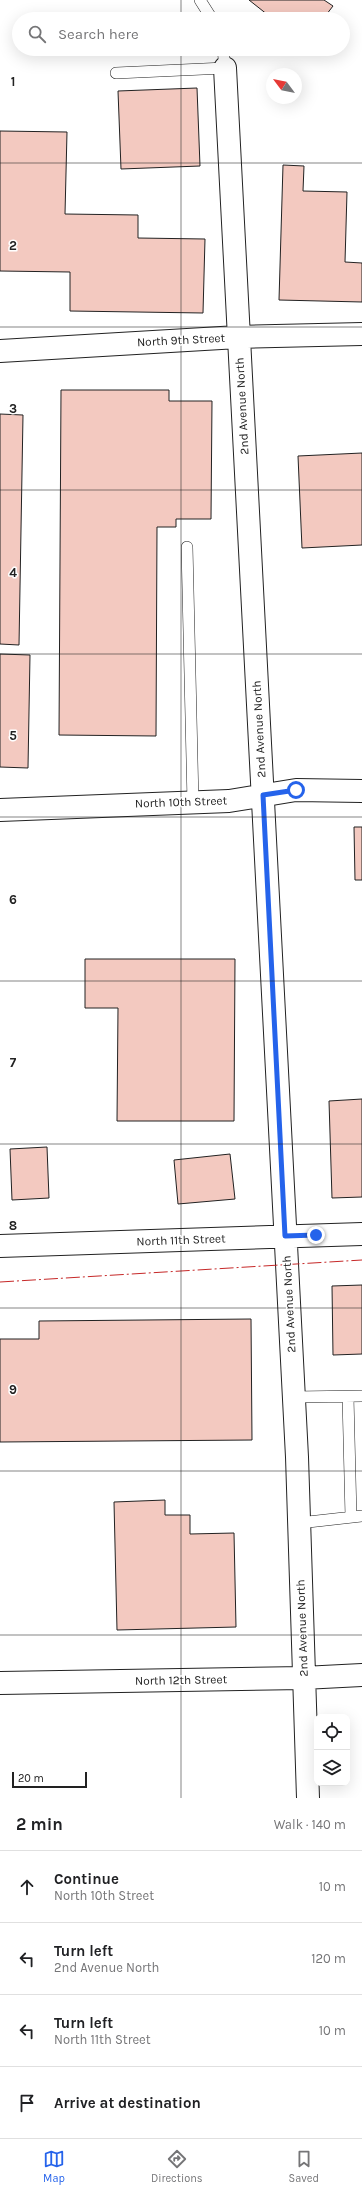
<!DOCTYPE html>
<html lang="en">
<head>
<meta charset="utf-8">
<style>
  :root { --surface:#fff; --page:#f6f6f6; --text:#202124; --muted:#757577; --line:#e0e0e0; --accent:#2563eb }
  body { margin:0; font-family:Karla,sans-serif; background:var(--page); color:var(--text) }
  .controls { position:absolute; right:12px; bottom:12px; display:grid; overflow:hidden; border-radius:8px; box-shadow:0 4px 16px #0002 }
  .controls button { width:36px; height:36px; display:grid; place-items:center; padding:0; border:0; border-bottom:1px solid var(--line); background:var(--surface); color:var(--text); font:20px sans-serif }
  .compass { position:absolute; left:266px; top:68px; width:36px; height:36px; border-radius:50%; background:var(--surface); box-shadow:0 4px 16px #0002; rotate:302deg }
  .scale { position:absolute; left:12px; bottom:10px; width:75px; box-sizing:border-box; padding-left:4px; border:2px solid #222; border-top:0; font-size:11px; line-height:14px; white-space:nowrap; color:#222; -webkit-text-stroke:3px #fff; paint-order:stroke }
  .stop { position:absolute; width:12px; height:12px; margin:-9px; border:3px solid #2563eb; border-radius:50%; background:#fff }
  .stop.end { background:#2563eb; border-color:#fff; box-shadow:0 1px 4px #0008 }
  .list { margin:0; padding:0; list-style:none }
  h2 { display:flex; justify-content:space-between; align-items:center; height:52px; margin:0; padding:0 16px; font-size:17px }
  h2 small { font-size:13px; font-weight:400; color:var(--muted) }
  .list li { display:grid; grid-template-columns:26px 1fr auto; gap:12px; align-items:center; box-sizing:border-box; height:72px; padding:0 16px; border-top:1px solid var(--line) }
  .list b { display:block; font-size:15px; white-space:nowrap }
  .list p { margin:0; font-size:13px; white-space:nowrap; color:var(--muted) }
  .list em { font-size:13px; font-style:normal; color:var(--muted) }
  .icon { flex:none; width:22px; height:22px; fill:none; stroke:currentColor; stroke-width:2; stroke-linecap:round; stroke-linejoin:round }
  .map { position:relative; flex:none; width:362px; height:1798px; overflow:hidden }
  .search { position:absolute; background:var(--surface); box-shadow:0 4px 16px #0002; left:12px; right:12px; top:12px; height:44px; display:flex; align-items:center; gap:10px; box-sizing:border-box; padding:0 14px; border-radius:22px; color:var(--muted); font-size:15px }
  .sheet { height:340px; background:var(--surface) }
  nav { display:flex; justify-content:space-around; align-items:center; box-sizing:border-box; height:56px; border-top:1px solid var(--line); background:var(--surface); font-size:11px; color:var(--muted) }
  nav a { display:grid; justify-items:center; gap:2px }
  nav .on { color:var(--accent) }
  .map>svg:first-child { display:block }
  .building { fill:#f3c9c0; stroke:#222 }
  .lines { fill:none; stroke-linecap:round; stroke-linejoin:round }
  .lane-casing { stroke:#222; stroke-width:12 }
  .street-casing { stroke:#222; stroke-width:24 }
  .lane { stroke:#fff; stroke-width:11 }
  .street { stroke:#fff; stroke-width:22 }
  .power { stroke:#c62828; stroke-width:1; stroke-dasharray:14 3 2 3; stroke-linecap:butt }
  .route { stroke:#2563eb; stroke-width:5 }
  .grid { fill:none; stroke:#222; stroke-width:1; stroke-opacity:0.55 }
  .labels { text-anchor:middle; stroke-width:3; stroke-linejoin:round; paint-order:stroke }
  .street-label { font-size:12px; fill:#222; stroke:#fff }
  .grid-label { font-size:13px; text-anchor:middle; font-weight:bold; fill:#222; stroke:#fff; stroke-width:3; stroke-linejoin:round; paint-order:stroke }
</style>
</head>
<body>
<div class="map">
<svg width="362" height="1798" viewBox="0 0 362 1798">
  <rect width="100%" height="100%" fill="#fff"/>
  <path class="building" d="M 249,0 L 324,0 L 333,6 L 323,19 L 273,19 Z
    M 197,88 L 200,166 L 121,169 L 118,91 Z
    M 0,131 L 67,132 L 65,214 L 138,215 L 138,238 L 205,239 L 203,313 L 70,311 L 70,272 L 0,271 Z
    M 283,165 L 304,166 L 303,191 L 347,192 L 345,262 L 362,263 L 362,302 L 279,300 Z
    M 61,390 L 169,390 L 169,401 L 212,401 L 211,519 L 176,519 L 176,527 L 157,527 L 156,736 L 59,735 Z
    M 0,414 L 23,415 L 19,645 L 0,644 Z
    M 362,453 L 362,545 L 302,548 L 298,456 Z
    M 0,654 L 30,655 L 28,768 L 0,767 Z
    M 354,827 L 362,827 L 362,880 L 355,880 Z
    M 85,959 L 235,959 L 234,1121 L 117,1121 L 118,1008 L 85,1008 Z
    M 362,1099 L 362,1197 L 332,1198 L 329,1101 Z
    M 47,1147 L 49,1198 L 12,1200 L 10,1149 Z
    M 230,1154 L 235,1199 L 178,1204 L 174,1160 Z
    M 362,1285 L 362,1354 L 333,1355 L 332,1286 Z
    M 251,1319 L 252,1440 L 0,1442 L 0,1339 L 39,1339 L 39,1321 Z
    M 165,1500 L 165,1515 L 190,1515 L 190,1534 L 234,1533 L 236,1627 L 117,1630 L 114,1502 Z"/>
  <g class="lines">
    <defs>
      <path id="lane" d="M 200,0 L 212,19
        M 116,73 L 225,68 L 223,49
        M 187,547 L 193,802
        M 294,1397 L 362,1396
        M 348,1397 L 351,1517
        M 299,1523 L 362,1516"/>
      <path id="street" d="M 225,68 L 297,1457 L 308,1798
        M 0,351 L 238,337 L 362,334
        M 0,810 L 229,801 L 296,790 L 362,791
        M 0,1246 L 362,1234
        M 0,1683 L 303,1678 L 362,1675"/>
    </defs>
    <use href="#lane" class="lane-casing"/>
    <use href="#street" class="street-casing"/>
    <use href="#lane" class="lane"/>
    <use href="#street" class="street"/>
    <path class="power" d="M 0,1282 L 362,1260"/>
  </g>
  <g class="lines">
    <path class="route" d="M 296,790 L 263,795 L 285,1236 L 316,1235"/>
  </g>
  <path class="grid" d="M 181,0 L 181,19M 181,49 L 181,1798M 0,163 L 362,163M 0,327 L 362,327M 0,490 L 362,490M 0,654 L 362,654M 0,817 L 362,817M 0,981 L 362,981M 0,1144 L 362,1144M 0,1308 L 362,1308M 0,1471 L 362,1471M 0,1635 L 362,1635"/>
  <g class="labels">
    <g class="street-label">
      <text transform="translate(181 340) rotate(-3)" y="4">North 9th Street</text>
      <text transform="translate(242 406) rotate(-93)" y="4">2nd Avenue North</text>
      <text transform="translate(259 729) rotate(-93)" y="4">2nd Avenue North</text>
      <text transform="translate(181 802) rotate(-2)" y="4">North 10th Street</text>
      <text transform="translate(181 1240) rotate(-2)" y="4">North 11th Street</text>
      <text transform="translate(289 1304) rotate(-93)" y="4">2nd Avenue North</text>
      <text transform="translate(302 1628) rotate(-92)" y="4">2nd Avenue North</text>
      <text transform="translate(181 1680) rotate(-1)" y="4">North 12th Street</text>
    </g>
  </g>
  <g class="grid-label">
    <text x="13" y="86">1</text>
    <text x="13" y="250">2</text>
    <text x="13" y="413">3</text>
    <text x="13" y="577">4</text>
    <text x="13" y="740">5</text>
    <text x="13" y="904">6</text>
    <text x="13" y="1067">7</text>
    <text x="13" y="1230">8</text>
    <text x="13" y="1394">9</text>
  </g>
</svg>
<div class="controls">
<button><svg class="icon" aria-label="locate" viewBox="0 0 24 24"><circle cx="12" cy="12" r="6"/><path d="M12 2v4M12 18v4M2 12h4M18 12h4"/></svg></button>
<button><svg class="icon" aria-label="layers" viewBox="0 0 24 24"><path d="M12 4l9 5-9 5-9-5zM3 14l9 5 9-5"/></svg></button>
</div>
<svg class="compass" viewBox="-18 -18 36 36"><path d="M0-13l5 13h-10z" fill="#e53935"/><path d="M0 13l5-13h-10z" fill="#757577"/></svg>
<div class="scale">20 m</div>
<div class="stop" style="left:296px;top:790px"></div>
<div class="stop end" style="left:316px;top:1235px"></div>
<div class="search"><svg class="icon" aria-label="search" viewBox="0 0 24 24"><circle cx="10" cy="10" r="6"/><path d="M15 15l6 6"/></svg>Search here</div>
</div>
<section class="sheet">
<h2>2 min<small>Walk · 140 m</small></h2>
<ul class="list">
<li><svg class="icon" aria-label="ahead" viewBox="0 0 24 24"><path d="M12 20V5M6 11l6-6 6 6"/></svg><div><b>Continue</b><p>North 10th Street</p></div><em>10 m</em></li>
<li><svg class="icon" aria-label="left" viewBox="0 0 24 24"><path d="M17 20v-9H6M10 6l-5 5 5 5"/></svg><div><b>Turn left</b><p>2nd Avenue North</p></div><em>120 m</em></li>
<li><svg class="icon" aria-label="left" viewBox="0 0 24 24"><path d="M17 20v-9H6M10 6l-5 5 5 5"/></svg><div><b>Turn left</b><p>North 11th Street</p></div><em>10 m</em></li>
<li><svg class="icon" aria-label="arrive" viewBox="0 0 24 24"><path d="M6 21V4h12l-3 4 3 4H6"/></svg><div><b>Arrive at destination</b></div></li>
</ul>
</section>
<nav>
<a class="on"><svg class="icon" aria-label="map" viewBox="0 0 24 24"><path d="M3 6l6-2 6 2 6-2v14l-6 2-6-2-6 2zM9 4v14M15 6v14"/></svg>Map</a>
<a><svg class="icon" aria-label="directions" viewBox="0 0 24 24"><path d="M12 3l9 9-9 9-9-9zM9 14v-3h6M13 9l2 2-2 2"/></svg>Directions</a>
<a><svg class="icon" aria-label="saved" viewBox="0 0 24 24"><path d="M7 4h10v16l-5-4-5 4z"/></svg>Saved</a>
</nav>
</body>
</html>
